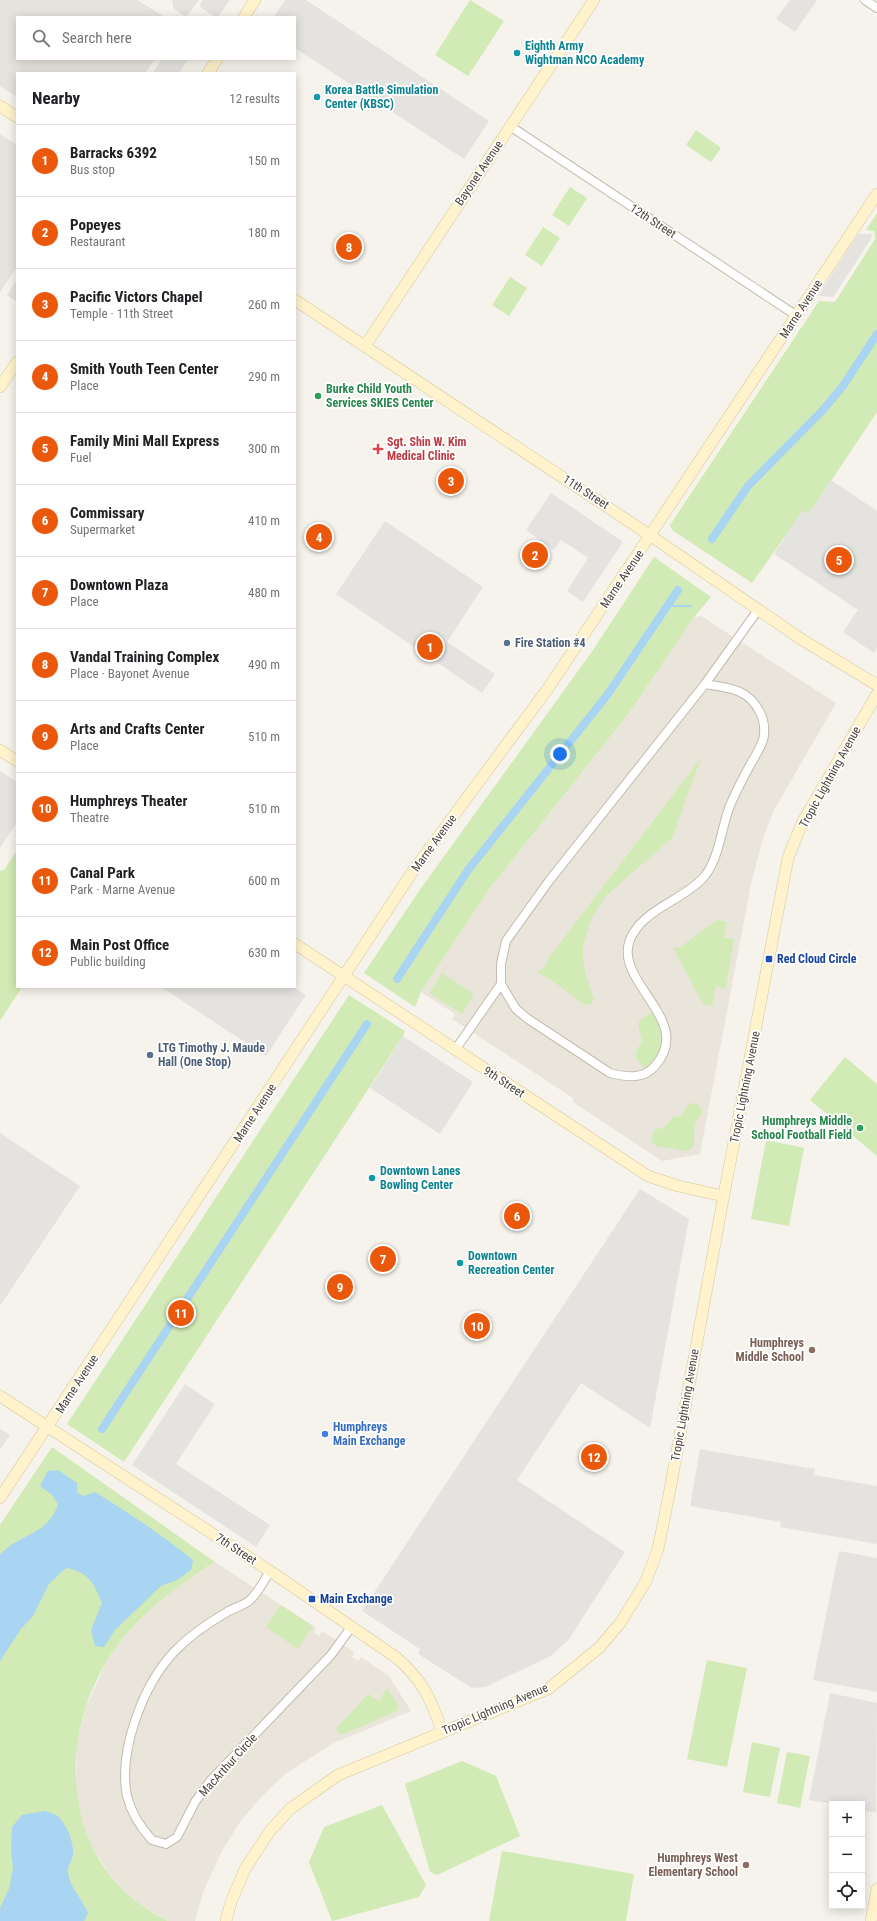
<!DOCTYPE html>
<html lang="en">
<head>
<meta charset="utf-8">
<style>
  :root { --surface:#fff; --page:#f2f2f2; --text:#202124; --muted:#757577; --line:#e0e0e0; --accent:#ea580c }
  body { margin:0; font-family:"Roboto Condensed",sans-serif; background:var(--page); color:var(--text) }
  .controls { position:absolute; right:12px; bottom:12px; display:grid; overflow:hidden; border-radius:0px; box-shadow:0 2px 10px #0003 }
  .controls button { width:36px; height:36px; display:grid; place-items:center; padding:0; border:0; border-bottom:1px solid var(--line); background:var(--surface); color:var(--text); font:20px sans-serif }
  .you { position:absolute; left:560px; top:754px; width:14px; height:14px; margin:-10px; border:3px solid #fff; border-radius:50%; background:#1a73e8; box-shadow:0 0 0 6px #1a73e833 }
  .badge { display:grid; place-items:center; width:26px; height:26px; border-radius:50%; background:var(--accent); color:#fff; font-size:13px; font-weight:700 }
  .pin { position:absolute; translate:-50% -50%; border:2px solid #fff; box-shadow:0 1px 4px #0006 }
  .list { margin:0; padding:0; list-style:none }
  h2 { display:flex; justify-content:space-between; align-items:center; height:52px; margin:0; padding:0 16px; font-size:17px }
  h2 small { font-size:13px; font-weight:400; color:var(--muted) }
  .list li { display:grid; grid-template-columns:26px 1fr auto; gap:12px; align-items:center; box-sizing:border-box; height:72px; padding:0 16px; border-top:1px solid var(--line) }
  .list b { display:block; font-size:15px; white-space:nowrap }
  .list p { margin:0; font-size:13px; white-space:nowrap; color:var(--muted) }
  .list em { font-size:13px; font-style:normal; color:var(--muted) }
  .icon { flex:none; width:22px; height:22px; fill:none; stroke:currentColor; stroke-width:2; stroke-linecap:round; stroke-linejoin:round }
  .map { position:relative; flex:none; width:877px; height:1921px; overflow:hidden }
  .search { position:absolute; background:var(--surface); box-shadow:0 2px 10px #0003; left:16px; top:16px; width:280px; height:44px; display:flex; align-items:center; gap:10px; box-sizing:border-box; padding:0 14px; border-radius:0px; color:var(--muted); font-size:15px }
  .panel { position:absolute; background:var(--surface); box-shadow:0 2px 10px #0003; left:16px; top:72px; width:280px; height:916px; border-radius:0px }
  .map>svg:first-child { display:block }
  .residential { fill:#eae5da }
  .industrial { fill:#e6e2dd }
  .green { fill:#d2eab5 }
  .parking { fill:#e5e3e0 }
  .water { fill:#a9d4f2 }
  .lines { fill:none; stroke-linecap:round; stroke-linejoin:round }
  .stream { stroke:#a9d4f2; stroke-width:2 }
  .canal { stroke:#a9d4f2; stroke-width:8 }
  .street-casing { stroke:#c2bbae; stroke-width:10 }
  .secondary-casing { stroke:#d6c79b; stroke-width:12 }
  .street { stroke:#fff; stroke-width:8 }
  .secondary { stroke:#fff3cd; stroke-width:11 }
  .culture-dot { fill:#0f9aa8; stroke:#fff; stroke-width:1.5 }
  .leisure-dot { fill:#2e9e5b; stroke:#fff; stroke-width:1.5 }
  .health-dot { fill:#e0444e; stroke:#fff; stroke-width:1.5 }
  .service-dot { fill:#5c6f8a; stroke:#fff; stroke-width:1.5 }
  .transit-dot { fill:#1a4fb4; stroke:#fff; stroke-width:1.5 }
  .education-dot { fill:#8d6e63; stroke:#fff; stroke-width:1.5 }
  .shop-dot { fill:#3f7fe0; stroke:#fff; stroke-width:1.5 }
  .labels { text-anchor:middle; stroke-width:3.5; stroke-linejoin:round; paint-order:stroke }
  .culture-label { font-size:12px; font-weight:bold; fill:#0d838f; stroke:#fff; text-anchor:start }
  .street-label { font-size:12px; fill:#4b4439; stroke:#fff }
  .leisure-label { font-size:12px; font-weight:bold; fill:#27864d; stroke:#fff; text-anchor:start }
  .health-label { font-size:12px; font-weight:bold; fill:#be3a42; stroke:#fff; text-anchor:start }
  .service-label { font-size:12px; font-weight:bold; fill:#4e5e75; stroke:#fff; text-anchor:start }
  .transit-label { font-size:12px; font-weight:bold; fill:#164399; stroke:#fff; text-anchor:start }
  .education-label { font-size:12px; font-weight:bold; fill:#785e54; stroke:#fff; text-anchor:end }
  .shop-label { font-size:12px; font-weight:bold; fill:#366cbe; stroke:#fff; text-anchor:start }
</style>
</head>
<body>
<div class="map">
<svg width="877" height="1921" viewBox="0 0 877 1921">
  <rect width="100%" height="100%" fill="#f6f3ec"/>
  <path class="residential" d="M 701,616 L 836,703 L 774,810 L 763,838 L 751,884 L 700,1154 L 662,1161 L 573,1102 L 573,1098 L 452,1019 L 455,1014 L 421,992 L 490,888 L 629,713 L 694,617 Z
    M 215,1562 L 316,1628 L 314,1632 L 319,1636 L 322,1631 L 354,1652 L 352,1657 L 358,1661 L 361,1657 L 389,1676 L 411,1711 L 334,1743 L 285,1774 L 261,1797 L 240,1822 L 222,1851 L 203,1892 L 195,1921 L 168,1921 L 141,1906 L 122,1889 L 109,1874 L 89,1841 L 78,1806 L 76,1787 L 77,1742 L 86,1707 L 105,1665 L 116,1647 L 131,1629 L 163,1596 Z"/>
  <path class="industrial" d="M 0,0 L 137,0 L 165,17 L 17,17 L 17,59 L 155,59 L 145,73 L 17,73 L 17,97 L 0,86 Z
    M 171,0 L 199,0 L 186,17 L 173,8 L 173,2 Z
    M 0,134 L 17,145 L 17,267 L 0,292 Z"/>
  <path class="green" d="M 470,0 L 504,21 L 468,76 L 435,55 Z
    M 696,130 L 721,148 L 711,162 L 686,145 Z
    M 570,187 L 587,198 L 569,226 L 552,215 Z
    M 877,213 L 877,412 L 809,514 L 803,511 L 752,583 L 672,530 L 670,525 L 819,301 L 835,302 L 875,239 L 874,231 L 866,230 Z
    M 543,227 L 560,238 L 542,266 L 525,255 Z
    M 510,277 L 527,288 L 509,316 L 492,305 Z
    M 654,557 L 711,597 L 694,617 L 629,713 L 490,888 L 421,992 L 415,1007 L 364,973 L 419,891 L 591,653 Z
    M 701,758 L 672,838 L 606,896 L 592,917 L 583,946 L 583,959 L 585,972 L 594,1000 L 591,1004 L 585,1005 C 574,997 548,976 537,973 L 545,966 L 548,959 Z
    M 17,850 L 17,987 L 22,987 L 0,1021 L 0,871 L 4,870 Z
    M 717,920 L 727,922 L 724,937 L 734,939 L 726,988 L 716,986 L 712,1006 L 703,1004 L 673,948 L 680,947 Z
    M 442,973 L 474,994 L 462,1014 L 429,993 Z
    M 349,995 L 405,1031 L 403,1036 L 124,1462 L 67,1424 Z
    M 656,1010 L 668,1042 L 647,1073 L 636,1058 L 636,1052 L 642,1041 L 638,1024 L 641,1019 Z
    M 845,1057 L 877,1084 L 877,1156 L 810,1100 Z
    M 693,1103 L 698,1104 L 703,1112 C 700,1116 696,1121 695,1125 C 693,1133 698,1151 685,1151 C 679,1151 675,1148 669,1148 C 660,1147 656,1148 651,1140 L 654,1130 L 665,1127 L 673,1117 L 681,1116 L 689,1104 Z
    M 766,1140 L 804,1148 L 789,1226 L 751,1219 Z
    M 52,1447 L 215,1562 C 178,1585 144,1610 117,1646 C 52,1735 60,1870 168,1921 L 0,1921 L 0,1525 Z
    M 281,1605 L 313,1626 L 298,1649 L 266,1627 Z
    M 707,1660 L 747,1668 L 727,1767 L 687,1759 Z
    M 387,1688 L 399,1706 L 397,1711 L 344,1734 L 338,1733 L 337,1728 L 368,1694 L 379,1701 Z
    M 752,1742 L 780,1748 L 770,1797 L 743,1792 Z
    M 787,1752 L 810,1756 L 800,1808 L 777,1803 Z
    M 462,1761 L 496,1776 L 520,1836 L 437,1875 L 430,1872 L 405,1784 Z
    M 382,1805 L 426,1885 L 419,1897 L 332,1921 L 309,1862 L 324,1827 Z
    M 502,1851 L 634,1874 L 626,1921 L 489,1921 Z"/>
  <path class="parking" d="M 203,0 L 230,0 L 218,17 L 215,17 L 199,6 Z
    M 285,0 L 306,0 L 489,121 L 464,159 L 295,48 L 295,17 L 274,17 Z
    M 790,0 L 817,0 L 795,32 L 776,19 Z
    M 162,59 L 188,59 L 179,73 L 153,73 Z
    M 858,234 L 872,234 L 871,239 L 833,297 L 818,296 Z
    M 17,280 L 17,302 L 7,295 Z
    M 831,480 L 877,511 L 877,648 L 874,653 L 843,632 L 858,610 L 774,554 L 803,510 L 809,514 Z
    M 551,493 L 623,542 L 583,602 L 567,591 L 588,558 L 561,540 L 554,550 L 526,530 Z
    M 385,521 L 483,587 L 447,642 L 495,674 L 482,693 L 336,594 Z
    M 0,771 L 17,782 L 17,822 L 0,848 Z
    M 161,987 L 294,987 L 306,995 L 266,1056 Z
    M 403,1036 L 473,1082 L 440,1134 L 370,1088 Z
    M 0,1133 L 80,1186 L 0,1306 Z
    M 640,1189 L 689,1219 L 650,1428 L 581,1383 L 517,1480 L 625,1552 L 569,1639 L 551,1656 L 485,1687 L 472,1688 L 418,1654 L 420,1649 L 362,1611 Z
    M 185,1384 L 215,1404 L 176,1464 L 270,1525 L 256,1547 L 132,1465 Z
    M 0,1429 L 10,1435 L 0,1450 Z
    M 700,1449 L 815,1469 L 814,1475 L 877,1486 L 877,1544 L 780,1527 L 781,1522 L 690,1506 Z
    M 839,1551 L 877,1558 L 877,1692 L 813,1680 Z
    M 830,1693 L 877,1703 L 876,1813 L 862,1810 L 862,1804 L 832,1804 L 809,1800 Z"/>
  <path class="water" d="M 58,1470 L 77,1483 L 77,1492 L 83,1496 L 95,1492 C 129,1513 162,1535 193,1560 L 191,1570 L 177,1580 L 161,1586 L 115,1630 L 104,1647 L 95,1646 L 91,1630 L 102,1603 C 94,1583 88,1572 66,1568 L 49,1584 L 33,1616 L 21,1629 L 0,1661 L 0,1555 C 19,1533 48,1536 58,1504 L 51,1494 L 40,1486 L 48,1471 Z
    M 44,1811 C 48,1812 53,1813 56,1815 C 66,1822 74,1842 73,1854 C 73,1859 68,1865 68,1871 C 69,1887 82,1899 88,1913 L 84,1921 L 0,1921 L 0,1908 L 9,1889 L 13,1868 L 11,1851 L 12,1827 L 22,1815 Z"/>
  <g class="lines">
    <path class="stream" d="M 667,606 L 691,606"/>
    <path class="canal" d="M 712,539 L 748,486 L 822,411 L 843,386 L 877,334
      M 397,979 L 468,870 L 608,694 L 678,590
      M 102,1429 L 367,1024"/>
    <defs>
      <path id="street" d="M 865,0 L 877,8
        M 510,126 L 797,316
        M 705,684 C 716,686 730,687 740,692 C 757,700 768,721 763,740 C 760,749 754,758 749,767 C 742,780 735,793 729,808 C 721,830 719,860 703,878 C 685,898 649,908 634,932 C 603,979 698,1017 655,1066 C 643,1080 626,1077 610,1073 L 528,1019 L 516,1009 L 501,984 L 501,964 L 506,941 L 549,881 L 705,684 L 758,610
        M 455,1050 L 501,984
        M 270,1571 C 264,1581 258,1593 249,1601 C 242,1606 234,1608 227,1612 C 208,1623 189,1636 174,1652 C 143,1685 118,1751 127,1796 C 131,1812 141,1828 152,1840 L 166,1844 L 177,1837 L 195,1802 L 211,1780 L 331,1655 L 352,1626"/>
      <path id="secondary" d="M 244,17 L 255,0
        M 208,73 L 217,59
        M 0,106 L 17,117
        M 295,300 L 651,536 L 801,639 L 877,685
        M 365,346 L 594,0
        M 0,387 L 17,362
        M 0,750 L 17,761
        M 295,944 L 648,1176 L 678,1186 L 723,1196
        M 0,1396 L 270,1571 L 397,1658 C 423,1681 431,1699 442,1731
        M 0,1498 L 415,868 L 549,687 L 877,194
        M 226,1921 L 231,1902 L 245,1869 L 270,1831 L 290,1809 L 338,1775 L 548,1689 L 599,1648 L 621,1622 L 646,1581 L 658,1549 L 669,1495 L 722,1205 L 788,858 L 802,823 L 877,694
        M 871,1921 L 877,1889"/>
    </defs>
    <use href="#street" class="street-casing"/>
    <use href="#secondary" class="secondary-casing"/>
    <use href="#street" class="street"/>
    <use href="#secondary" class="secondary"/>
  </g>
  <g class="culture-dot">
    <circle cx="517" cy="53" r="4"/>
    <circle cx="317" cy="97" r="4"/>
    <circle cx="372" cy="1178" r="4"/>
    <circle cx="460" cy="1263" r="4"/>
  </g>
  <g class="leisure-dot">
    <circle cx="318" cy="396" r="4"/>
    <circle cx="860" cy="1128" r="4"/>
  </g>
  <path class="health-dot" d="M376 443h4v4h4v4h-4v4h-4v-4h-4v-4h4z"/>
  <g class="service-dot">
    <circle cx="507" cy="643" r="4"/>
    <circle cx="150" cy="1055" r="4"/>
  </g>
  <g class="transit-dot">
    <rect x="765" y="955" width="8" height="8" rx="2"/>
    <rect x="308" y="1595" width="8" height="8" rx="2"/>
  </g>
  <g class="education-dot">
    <circle cx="812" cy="1350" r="4"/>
    <circle cx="746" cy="1865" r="4"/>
  </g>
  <circle class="shop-dot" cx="325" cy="1434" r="4"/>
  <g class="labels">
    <g class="culture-label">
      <text x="525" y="50">Eighth Army<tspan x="525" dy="14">Wightman NCO Academy</tspan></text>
      <text x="325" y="94">Korea Battle Simulation<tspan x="325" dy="14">Center (KBSC)</tspan></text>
      <text x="380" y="1175">Downtown Lanes<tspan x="380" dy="14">Bowling Center</tspan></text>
      <text x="468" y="1260">Downtown<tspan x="468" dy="14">Recreation Center</tspan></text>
    </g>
    <g class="street-label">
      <text transform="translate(479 173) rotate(-56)" y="4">Bayonet Avenue</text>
      <text transform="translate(653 221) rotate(33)" y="4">12th Street</text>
      <text transform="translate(801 309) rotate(-57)" y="4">Marne Avenue</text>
      <text transform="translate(586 492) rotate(33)" y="4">11th Street</text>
      <text transform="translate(622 579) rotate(-56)" y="4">Marne Avenue</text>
      <text transform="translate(830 777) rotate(-61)" y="4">Tropic Lightning Avenue</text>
      <text transform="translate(434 843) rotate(-54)" y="4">Marne Avenue</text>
      <text transform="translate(504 1082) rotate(33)" y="4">9th Street</text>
      <text transform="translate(745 1087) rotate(-79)" y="4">Tropic Lightning Avenue</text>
      <text transform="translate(255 1113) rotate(-57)" y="4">Marne Avenue</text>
      <text transform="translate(77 1384) rotate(-57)" y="4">Marne Avenue</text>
      <text transform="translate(685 1405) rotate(-80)" y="4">Tropic Lightning Avenue</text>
      <text transform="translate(236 1549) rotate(33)" y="4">7th Street</text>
      <text transform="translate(495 1709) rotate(-23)" y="4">Tropic Lightning Avenue</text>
      <text transform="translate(228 1765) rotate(-48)" y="4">MacArthur Circle</text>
    </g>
    <g class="leisure-label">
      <text x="326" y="393">Burke Child Youth<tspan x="326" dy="14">Services SKIES Center</tspan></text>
      <text x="852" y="1125" text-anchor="end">Humphreys Middle<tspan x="852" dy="14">School Football Field</tspan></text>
    </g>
    <g class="health-label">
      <text x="387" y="446">Sgt. Shin W. Kim<tspan x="387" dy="14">Medical Clinic</tspan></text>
    </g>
    <g class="service-label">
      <text x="515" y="647">Fire Station #4</text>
      <text x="158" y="1052">LTG Timothy J. Maude<tspan x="158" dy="14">Hall (One Stop)</tspan></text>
    </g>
    <g class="transit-label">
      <text x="777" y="963">Red Cloud Circle</text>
      <text x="320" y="1603">Main Exchange</text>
    </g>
    <g class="education-label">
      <text x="804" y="1347">Humphreys<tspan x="804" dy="14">Middle School</tspan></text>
      <text x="738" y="1862">Humphreys West<tspan x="738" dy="14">Elementary School</tspan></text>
    </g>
    <g class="shop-label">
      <text x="333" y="1431">Humphreys<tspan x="333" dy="14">Main Exchange</tspan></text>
    </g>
  </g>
</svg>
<div class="controls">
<button>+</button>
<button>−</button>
<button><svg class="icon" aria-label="locate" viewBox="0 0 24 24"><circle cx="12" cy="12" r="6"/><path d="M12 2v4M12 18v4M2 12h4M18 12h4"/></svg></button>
</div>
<div class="you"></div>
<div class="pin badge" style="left:430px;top:647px">1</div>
<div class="pin badge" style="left:535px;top:555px">2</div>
<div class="pin badge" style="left:451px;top:481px">3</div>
<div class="pin badge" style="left:319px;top:537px">4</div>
<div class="pin badge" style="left:839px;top:560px">5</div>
<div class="pin badge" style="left:517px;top:1216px">6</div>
<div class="pin badge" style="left:383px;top:1259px">7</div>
<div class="pin badge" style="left:349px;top:247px">8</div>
<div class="pin badge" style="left:340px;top:1287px">9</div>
<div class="pin badge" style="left:477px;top:1326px">10</div>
<div class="pin badge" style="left:181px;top:1313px">11</div>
<div class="pin badge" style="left:594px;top:1457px">12</div>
<div class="search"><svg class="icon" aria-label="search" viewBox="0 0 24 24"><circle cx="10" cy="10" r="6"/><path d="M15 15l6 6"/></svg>Search here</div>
<section class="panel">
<h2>Nearby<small>12 results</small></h2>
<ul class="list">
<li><span class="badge">1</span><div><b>Barracks 6392</b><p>Bus stop</p></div><em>150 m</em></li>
<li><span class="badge">2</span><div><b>Popeyes</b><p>Restaurant</p></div><em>180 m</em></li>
<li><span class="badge">3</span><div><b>Pacific Victors Chapel</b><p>Temple · 11th Street</p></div><em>260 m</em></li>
<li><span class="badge">4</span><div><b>Smith Youth Teen Center</b><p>Place</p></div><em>290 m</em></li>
<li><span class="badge">5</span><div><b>Family Mini Mall Express</b><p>Fuel</p></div><em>300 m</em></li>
<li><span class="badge">6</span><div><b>Commissary</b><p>Supermarket</p></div><em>410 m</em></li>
<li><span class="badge">7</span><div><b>Downtown Plaza</b><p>Place</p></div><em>480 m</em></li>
<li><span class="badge">8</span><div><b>Vandal Training Complex</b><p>Place · Bayonet Avenue</p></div><em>490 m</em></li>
<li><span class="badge">9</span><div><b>Arts and Crafts Center</b><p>Place</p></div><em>510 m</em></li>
<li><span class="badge">10</span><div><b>Humphreys Theater</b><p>Theatre</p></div><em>510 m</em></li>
<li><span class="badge">11</span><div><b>Canal Park</b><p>Park · Marne Avenue</p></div><em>600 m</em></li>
<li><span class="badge">12</span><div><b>Main Post Office</b><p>Public building</p></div><em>630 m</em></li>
</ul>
</section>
</div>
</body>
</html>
